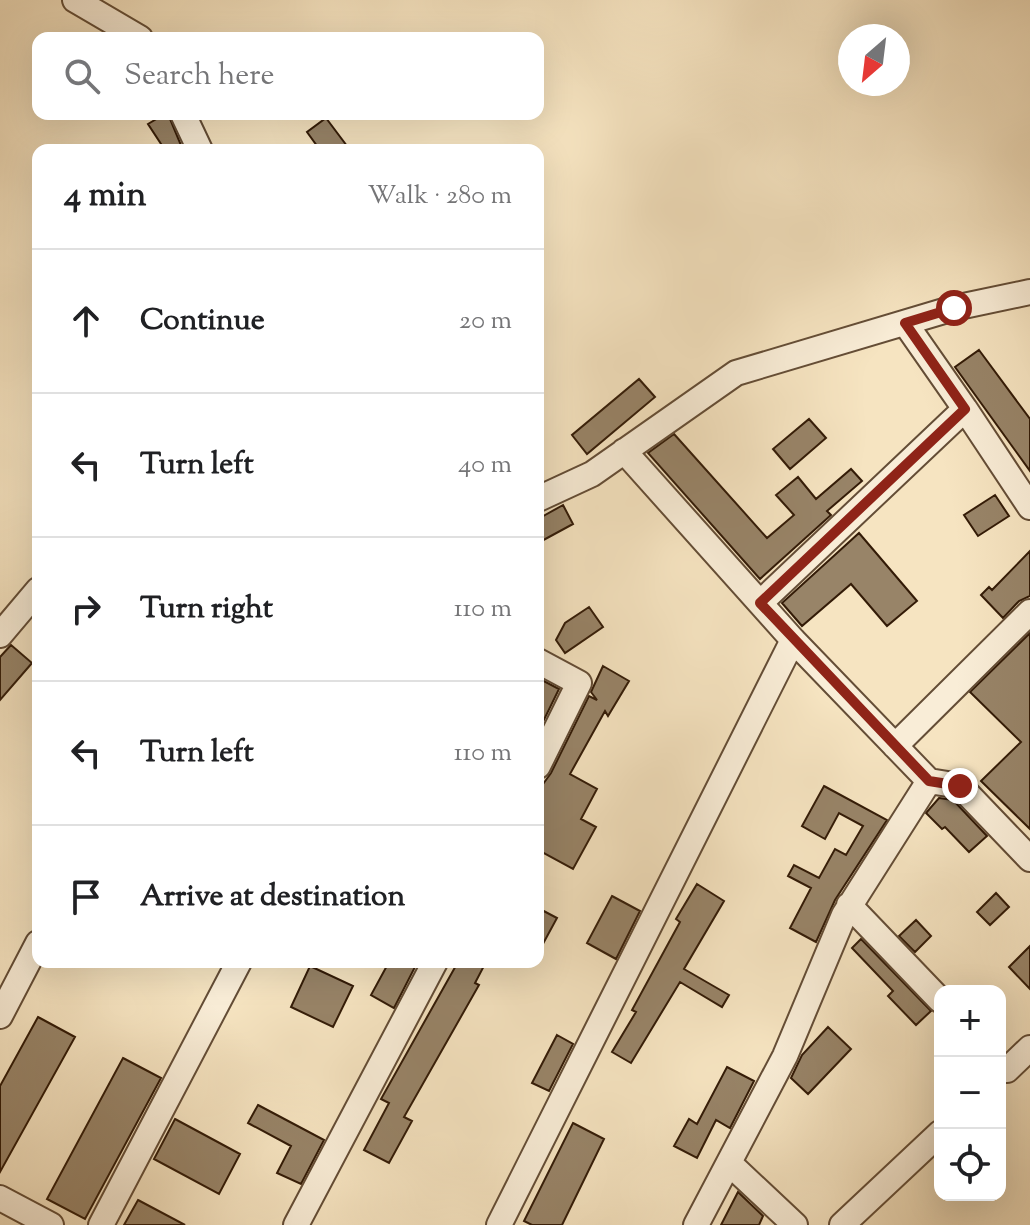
<!DOCTYPE html>
<html lang="en">
<head>
<meta charset="utf-8">
<style>
  :root { --surface:#fff; --page:#f2f2f2; --text:#202124; --muted:#757577; --line:#e0e0e0 }
  body { margin:0; font-family:"Sorts Mill Goudy",serif; background:var(--page); color:var(--text) }
  .controls { position:absolute; right:24px; bottom:24px; display:grid; overflow:hidden; border-radius:16px; box-shadow:0 8px 32px #0002 }
  .controls button { width:72px; height:72px; display:grid; place-items:center; padding:0; border:0; border-bottom:2px solid var(--line); background:var(--surface); color:var(--text); font:40px sans-serif }
  .compass { position:absolute; left:838px; top:24px; width:72px; height:72px; border-radius:50%; background:var(--surface); box-shadow:0 8px 32px #0002; rotate:208deg }
  .stop { position:absolute; width:24px; height:24px; margin:-18px; border:6px solid #8f2418; border-radius:50%; background:#fff }
  .stop.end { background:#8f2418; border-color:#fff; box-shadow:0 2px 8px #0008 }
  .list { margin:0; padding:0; list-style:none }
  h2 { display:flex; justify-content:space-between; align-items:center; height:104px; margin:0; padding:0 32px; font-size:34px }
  h2 small { font-size:26px; font-weight:400; color:var(--muted) }
  .list li { display:grid; grid-template-columns:52px 1fr auto; gap:24px; align-items:center; box-sizing:border-box; height:144px; padding:0 32px; border-top:2px solid var(--line) }
  .list b { display:block; font-size:30px; white-space:nowrap }
  .list em { font-size:26px; font-style:normal; color:var(--muted) }
  .icon { flex:none; width:44px; height:44px; fill:none; stroke:currentColor; stroke-width:2; stroke-linecap:round; stroke-linejoin:round }
  .map { position:relative; flex:none; width:1030px; height:1225px; overflow:hidden }
  .search { position:absolute; background:var(--surface); box-shadow:0 8px 32px #0002; left:32px; top:32px; width:512px; height:88px; display:flex; align-items:center; gap:20px; box-sizing:border-box; padding:0 28px; border-radius:16px; color:var(--muted); font-size:30px }
  .panel { position:absolute; background:var(--surface); box-shadow:0 8px 32px #0002; left:32px; top:144px; width:512px; height:824px; border-radius:16px }
  .map>svg:first-child { display:block }
  .building { fill:#988468; stroke:#331b07; stroke-width:2 }
  .lines { fill:none; stroke-linecap:round; stroke-linejoin:round }
  .minor-casing { stroke:#644d36; stroke-width:28 }
  .minor { stroke:#f9edd7; stroke-width:24 }
  .route { stroke:#8f2418; stroke-width:10 }
</style>
</head>
<body>
<div class="map">
<svg width="1030" height="1225" viewBox="0 0 1030 1225">
  <rect width="100%" height="100%" fill="#f6e4c1"/>
  <filter id="stains"><feTurbulence type="fractalNoise" baseFrequency=".0025" numOctaves="4"/><feColorMatrix values="0 0 0 0 .2 0 0 0 0 .09 0 0 0 0 .02 0 0 0 .5 -.17"/></filter>
  <radialGradient id="worn" r=".72"><stop offset=".6" stop-color="#630" stop-opacity="0"/><stop offset="1" stop-color="#630" stop-opacity=".3"/></radialGradient>
  <path class="building" d="M 165,114 L 168,114 L 183,150 L 165,150 L 148,124 Z
    M 326,118 L 350,150 L 320,150 L 307,132 Z
    M 979,350 L 1030,419 L 1030,471 L 955,367 Z
    M 639,379 L 655,397 L 587,454 L 572,435 Z
    M 809,419 L 826,438 L 790,469 L 773,449 Z
    M 674,434 L 767,538 L 794,515 L 776,495 L 798,477 L 816,499 L 851,469 L 862,481 L 827,511 L 831,515 L 760,579 L 648,453 Z
    M 995,495 L 1009,516 L 978,536 L 964,515 Z
    M 563,505 L 573,524 L 538,543 L 538,519 Z
    M 859,533 L 917,601 L 887,626 L 851,584 L 802,626 L 782,603 Z
    M 1030,551 L 1030,596 L 1019,601 L 1003,618 L 981,595 L 989,587 L 992,590 Z
    M 589,607 L 603,627 L 565,653 L 556,640 L 565,623 Z
    M 1030,633 L 1030,829 L 981,781 L 1021,742 L 970,692 Z
    M 11,645 L 32,663 L 0,700 L 0,657 Z
    M 603,666 L 629,681 L 608,716 L 605,711 L 570,774 L 597,789 L 581,819 L 596,827 L 573,869 L 538,850 L 538,791 L 551,773 L 589,696 L 597,700 L 591,692 Z
    M 538,678 L 559,689 L 538,732 Z
    M 824,786 L 887,820 L 835,900 L 816,942 L 790,928 L 811,888 L 788,876 L 794,865 L 819,878 L 835,849 L 846,855 L 863,826 L 839,813 L 825,839 L 802,826 Z
    M 939,798 L 953,800 L 987,836 L 969,852 L 945,827 L 942,829 L 926,813 Z
    M 697,884 L 724,901 L 684,969 L 729,995 L 722,1007 L 680,982 L 631,1063 L 612,1052 L 636,1012 L 632,1010 L 680,922 L 676,919 Z
    M 996,893 L 1009,907 L 990,925 L 977,912 Z
    M 612,896 L 640,911 L 616,959 L 587,943 Z
    M 538,908 L 557,918 L 538,953 Z
    M 916,920 L 931,936 L 915,952 L 899,936 Z
    M 861,939 L 931,1011 L 916,1025 L 888,996 L 893,991 L 852,948 Z
    M 1030,946 L 1030,989 L 1009,967 Z
    M 389,962 L 411,962 L 416,965 L 394,1008 L 371,995 Z
    M 458,962 L 486,962 L 475,983 L 479,985 L 404,1117 L 412,1121 L 389,1163 L 364,1150 L 389,1103 L 381,1099 Z
    M 310,966 L 353,986 L 333,1027 L 291,1007 Z
    M 38,1017 L 75,1037 L 0,1172 L 0,1086 Z
    M 828,1027 L 851,1049 L 808,1094 L 791,1078 L 802,1055 Z
    M 557,1035 L 573,1044 L 549,1091 L 532,1083 Z
    M 123,1058 L 161,1078 L 85,1219 L 47,1199 Z
    M 727,1067 L 754,1081 L 730,1128 L 716,1120 L 697,1158 L 674,1146 L 689,1119 L 697,1124 Z
    M 258,1105 L 324,1140 L 301,1184 L 277,1173 L 291,1146 L 248,1123 Z
    M 175,1119 L 240,1154 L 219,1194 L 154,1159 Z
    M 573,1123 L 604,1139 L 562,1225 L 532,1225 L 524,1221 Z
    M 738,1192 L 763,1216 L 759,1225 L 721,1225 Z
    M 138,1200 L 185,1225 L 124,1225 Z"/>
  <g class="lines">
    <defs>
      <path id="minor" d="M 75,0 L 140,38
        M 183,114 L 200,150
        M 965,409 L 1030,507
        M 624,451 L 793,640 L 929,781 L 960,786 L 1030,859
        M 538,499 L 592,474 L 736,373 L 954,308 L 1030,292
        M 760,603 L 965,409 L 905,323
        M 0,635 L 38,590
        M 538,661 L 579,683 L 538,766
        M 895,746 L 1030,612
        M 849,905 L 940,1000
        M 0,1016 L 38,943
        M 1007,1070 L 1030,1048
        M 729,1163 L 795,1225
        M 0,1198 L 51,1225
        M 101,1225 L 239,962
        M 296,1225 L 435,962
        M 499,1225 L 793,640
        M 696,1225 L 785,1056 L 844,915 L 929,781
        M 842,1225 L 940,1133"/>
    </defs>
    <use href="#minor" class="minor-casing"/>
    <use href="#minor" class="minor"/>
  </g>
  <g class="lines">
    <path class="route" d="M 954,308 L 905,323 L 965,409 L 760,603 L 929,781 L 960,786"/>
  </g>
  <rect width="100%" height="100%" filter="url(#stains)"/>
  <rect width="100%" height="100%" fill="url(#worn)"/>
</svg>
<div class="controls">
<button>+</button>
<button>−</button>
<button><svg class="icon" aria-label="locate" viewBox="0 0 24 24"><circle cx="12" cy="12" r="6"/><path d="M12 2v4M12 18v4M2 12h4M18 12h4"/></svg></button>
</div>
<svg class="compass" viewBox="-18 -18 36 36"><path d="M0-13l5 13h-10z" fill="#e53935"/><path d="M0 13l5-13h-10z" fill="#757577"/></svg>
<div class="stop" style="left:954px;top:308px"></div>
<div class="stop end" style="left:960px;top:786px"></div>
<div class="search"><svg class="icon" aria-label="search" viewBox="0 0 24 24"><circle cx="10" cy="10" r="6"/><path d="M15 15l6 6"/></svg>Search here</div>
<section class="panel">
<h2>4 min<small>Walk · 280 m</small></h2>
<ul class="list">
<li><svg class="icon" aria-label="ahead" viewBox="0 0 24 24"><path d="M12 20V5M6 11l6-6 6 6"/></svg><div><b>Continue</b></div><em>20 m</em></li>
<li><svg class="icon" aria-label="left" viewBox="0 0 24 24"><path d="M17 20v-9H6M10 6l-5 5 5 5"/></svg><div><b>Turn left</b></div><em>40 m</em></li>
<li><svg class="icon" aria-label="right" viewBox="0 0 24 24"><path d="M7 20v-9h11M14 6l5 5-5 5"/></svg><div><b>Turn right</b></div><em>110 m</em></li>
<li><svg class="icon" aria-label="left" viewBox="0 0 24 24"><path d="M17 20v-9H6M10 6l-5 5 5 5"/></svg><div><b>Turn left</b></div><em>110 m</em></li>
<li><svg class="icon" aria-label="arrive" viewBox="0 0 24 24"><path d="M6 21V4h12l-3 4 3 4H6"/></svg><div><b>Arrive at destination</b></div></li>
</ul>
</section>
</div>
</body>
</html>
